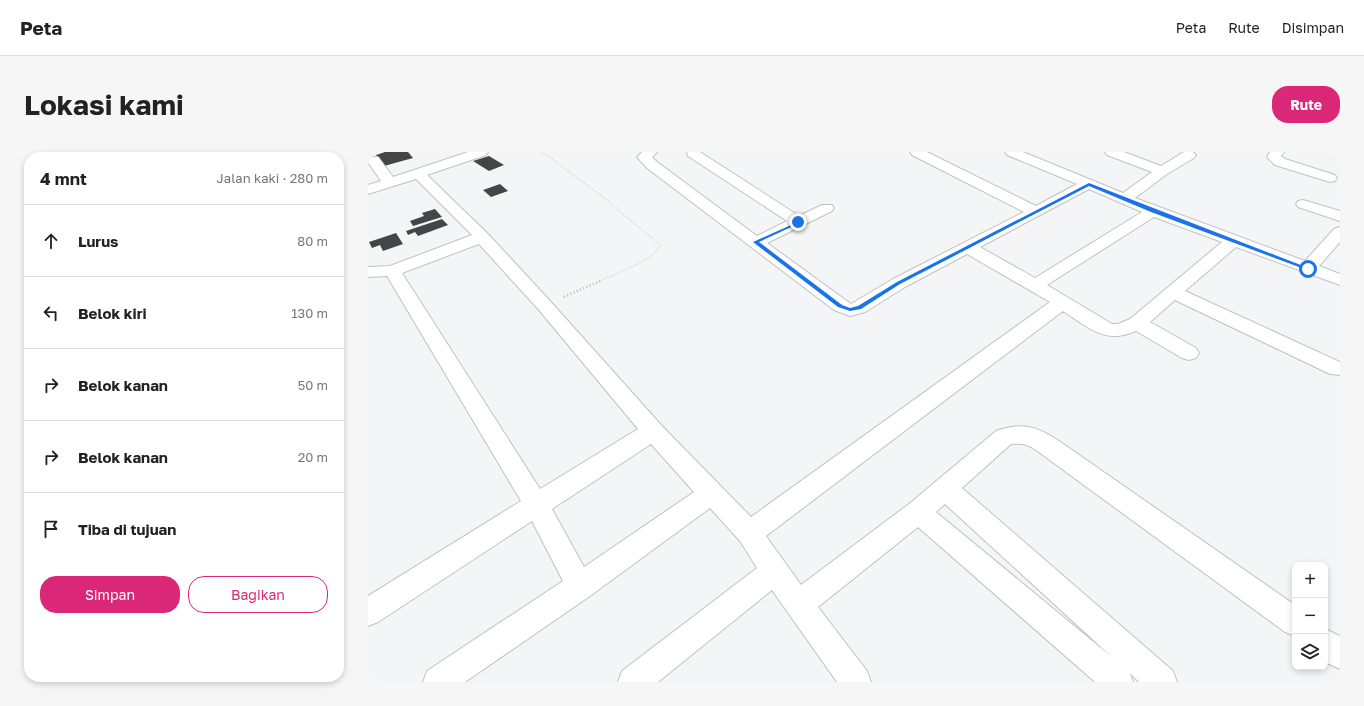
<!DOCTYPE html>
<html lang="id">
<head>
<meta charset="utf-8">
<style>
  :root { --surface:#fff; --page:#f6f6f6; --text:#222; --muted:#767676; --line:#e0e0e0; --accent:#db2777 }
  body { margin:0; font-family:"Golos Text",sans-serif; background:var(--page); color:var(--text) }
  .controls { position:absolute; right:12px; bottom:12px; display:grid; overflow:hidden; border-radius:8px; box-shadow:0 2px 6px #0003 }
  .controls button { width:36px; height:36px; display:grid; place-items:center; padding:0; border:0; border-bottom:1px solid var(--line); background:var(--surface); color:var(--text); font:20px sans-serif }
  .stop { position:absolute; width:12px; height:12px; margin:-9px; border:3px solid #1a73e8; border-radius:50%; background:#fff }
  .stop.end { background:#1a73e8; border-color:#fff; box-shadow:0 1px 4px #0008 }
  .list { margin:0; padding:0; list-style:none }
  h2 { display:flex; justify-content:space-between; align-items:center; height:52px; margin:0; padding:0 16px; font-size:17px }
  h2 small { font-size:13px; font-weight:400; color:var(--muted) }
  .list li { display:grid; grid-template-columns:26px 1fr auto; gap:12px; align-items:center; box-sizing:border-box; height:72px; padding:0 16px; border-top:1px solid var(--line) }
  .list b { display:block; font-size:15px; white-space:nowrap }
  .list em { font-size:13px; font-style:normal; color:var(--muted) }
  .actions { display:flex; gap:8px; padding:12px 16px }
  .actions a { flex:1; padding:9px 0; border:1px solid var(--accent); border-radius:16px; text-align:center; font-size:14px; color:var(--accent) }
  .actions .main { background:var(--accent); color:#fff }
  .icon { flex:none; width:22px; height:22px; fill:none; stroke:currentColor; stroke-width:2; stroke-linecap:round; stroke-linejoin:round }
  .map { position:relative; flex:none; width:972px; height:530px; overflow:hidden; border-radius:16px }
  header { display:flex; align-items:center; gap:24px; box-sizing:border-box; height:56px; padding:0 20px; background:var(--surface); border-bottom:1px solid var(--line) }
  header strong { font-size:19px }
  nav { display:flex; gap:22px; margin-inline-start:auto; font-size:14px }
  .intro { display:flex; align-items:center; justify-content:space-between; box-sizing:border-box; height:96px; padding:0 24px }
  h1 { margin:0; font-size:28px }
  .button { padding:10px 18px; border-radius:16px; background:var(--accent); color:#fff; font-size:14px; font-weight:700 }
  main { display:flex; gap:24px; padding:0 24px }
  aside { flex:1; background:var(--surface); border-radius:16px; box-shadow:0 2px 6px #0003 }
  .map>svg:first-child { display:block }
  .building { fill:#434546 }
  .lines { fill:none; stroke-linecap:round; stroke-linejoin:round }
  .minor-casing { stroke:#c0c1c3; stroke-width:2 }
  .path-far1 { stroke:#b6b7b8; stroke-width:1.5; stroke-dasharray:0.5 2; stroke-linecap:butt }
  .path { stroke:#b6b7b8; stroke-width:2.5; stroke-dasharray:1 2.5; stroke-linecap:butt }
  .minor { fill:#fff; fill-rule:evenodd }
  .route { fill:#1a73e8 }
</style>
</head>
<body>
<header>
<strong>Peta</strong>
<nav><a>Peta</a><a>Rute</a><a>Disimpan</a></nav>
</header>
<div class="intro"><h1>Lokasi kami</h1><a class="button">Rute</a></div>
<main>
<aside>
<h2>4 mnt<small>Jalan kaki · 280 m</small></h2>
<ul class="list">
<li><svg class="icon" aria-label="ahead" viewBox="0 0 24 24"><path d="M12 20V5M6 11l6-6 6 6"/></svg><div><b>Lurus</b></div><em>80 m</em></li>
<li><svg class="icon" aria-label="left" viewBox="0 0 24 24"><path d="M17 20v-9H6M10 6l-5 5 5 5"/></svg><div><b>Belok kiri</b></div><em>130 m</em></li>
<li><svg class="icon" aria-label="right" viewBox="0 0 24 24"><path d="M7 20v-9h11M14 6l5 5-5 5"/></svg><div><b>Belok kanan</b></div><em>50 m</em></li>
<li><svg class="icon" aria-label="right" viewBox="0 0 24 24"><path d="M7 20v-9h11M14 6l5 5-5 5"/></svg><div><b>Belok kanan</b></div><em>20 m</em></li>
<li><svg class="icon" aria-label="arrive" viewBox="0 0 24 24"><path d="M6 21V4h12l-3 4 3 4H6"/></svg><div><b>Tiba di tujuan</b></div></li>
</ul>
<div class="actions"><a class="main">Simpan</a><a>Bagikan</a></div>
</aside>
<div class="map">
<svg width="972" height="530" viewBox="0 0 972 530">
  <rect width="100%" height="100%" fill="#f4f5f7"/>
  <path class="building" d="M 17,0 L 40,0 L 45,6 L 16,14 L 8,3 Z
    M 121,4 L 136,13 L 121,19 L 105,9 Z
    M 132,32 L 140,39 L 123,45 L 115,38 Z
    M 67,57 L 74,65 L 45,74 L 42,69 L 56,64 L 54,61 Z
    M 74,67 L 80,73 L 50,84 L 47,80 L 40,83 L 38,79 Z
    M 28,81 L 35,92 L 15,99 L 12,93 L 4,96 L 1,90 Z"/>
  <g class="lines">
    <defs>
      <path id="minor" d="M 100,0 L 120,0 L 118,3 L 59,23 L 120,82 L 183,150 L 293,273 L 383,365 L 682,150 L 599,102 L 537,135 L 497,160 L 482,164 L 466,158 L 279,16 L 269,5 L 274,0 L 289,0 L 284,5 L 289,10 L 389,84 L 419,69 L 320,4 L 319,0 L 332,0 L 431,64 L 454,53 L 464,53 L 466,56 L 464,59 L 399,91 L 483,152 L 525,127 L 656,60 L 544,3 L 542,0 L 559,0 L 668,54 L 709,32 L 639,3 L 637,0 L 655,0 L 755,41 L 784,20 L 739,3 L 737,0 L 756,0 L 793,14 L 816,0 L 825,0 L 828,3 L 826,6 L 799,22 L 767,46 L 937,109 L 966,77 L 972,75 L 972,90 L 951,114 L 972,122 L 972,133 L 868,95 L 817,139 L 972,210 L 972,223 L 962,222 L 807,148 L 782,170 L 828,196 L 831,201 L 828,206 L 821,208 L 814,206 L 768,179 C 737,193 720,175 695,159 L 398,384 L 433,433 L 541,352 L 628,279 C 654,270 668,274 691,289 L 927,453 L 927,484 L 917,480 L 668,298 C 659,292 654,291 643,292 L 594,336 L 805,519 L 809,530 L 771,530 L 762,521 L 765,530 L 727,530 L 550,375 L 450,455 L 499,519 L 503,530 L 469,530 L 404,438 L 290,530 L 250,530 L 254,519 L 389,416 L 372,389 L 342,356 L 222,444 L 97,530 L 55,530 L 59,519 L 195,429 L 164,369 L 10,470 L 0,474 L 0,444 L 153,349 L 19,124 L 0,125 L 0,115 L 22,114 L 104,83 L 48,27 L 0,42 L 0,33 L 13,29 L 0,10 L 0,5 L 10,5 L 25,25 ZM 721,37 L 774,60 L 667,126 L 612,95 ZM 786,65 L 854,90 L 762,167 L 750,172 L 744,172 L 679,133 ZM 111,92 L 171,158 L 270,277 L 172,337 L 34,121 ZM 283,292 L 326,340 L 216,415 L 184,357 ZM 577,352 L 745,506 L 568,360 Z
        M 902,0 L 916,0 L 913,4 L 917,7 L 967,23 L 969,26 L 967,29 L 962,30 L 907,13 L 899,5 Z
        M 935,48 L 972,59 L 972,69 L 930,55 L 928,52 L 930,49 Z
        M 957,477 L 972,484 L 972,517 L 957,510 Z"/>
    </defs>
    <use href="#minor" class="minor-casing"/>
    <path class="path-far1" d="M 174,0 L 236,46 L 292,93 C 287,109 245,122 230,130"/>
    <path class="path" d="M 196,145 L 232,129"/>
    <use href="#minor" class="minor"/>
  </g>
  <path class="route" d="M 721,31 L 943,117 L 939,118 L 783,60 L 721,34 L 532,132 L 493,157 L 482,159 L 470,155 L 385,90 L 432,69 L 432,71 L 391,90 L 474,153 L 482,156 L 490,154 L 529,130 Z"/>
</svg>
<div class="controls">
<button>+</button>
<button>−</button>
<button><svg class="icon" aria-label="layers" viewBox="0 0 24 24"><path d="M12 4l9 5-9 5-9-5zM3 14l9 5 9-5"/></svg></button>
</div>
<div class="stop" style="left:940px;top:117px"></div>
<div class="stop end" style="left:430px;top:70px"></div>
</div>
</main>
</body>
</html>
